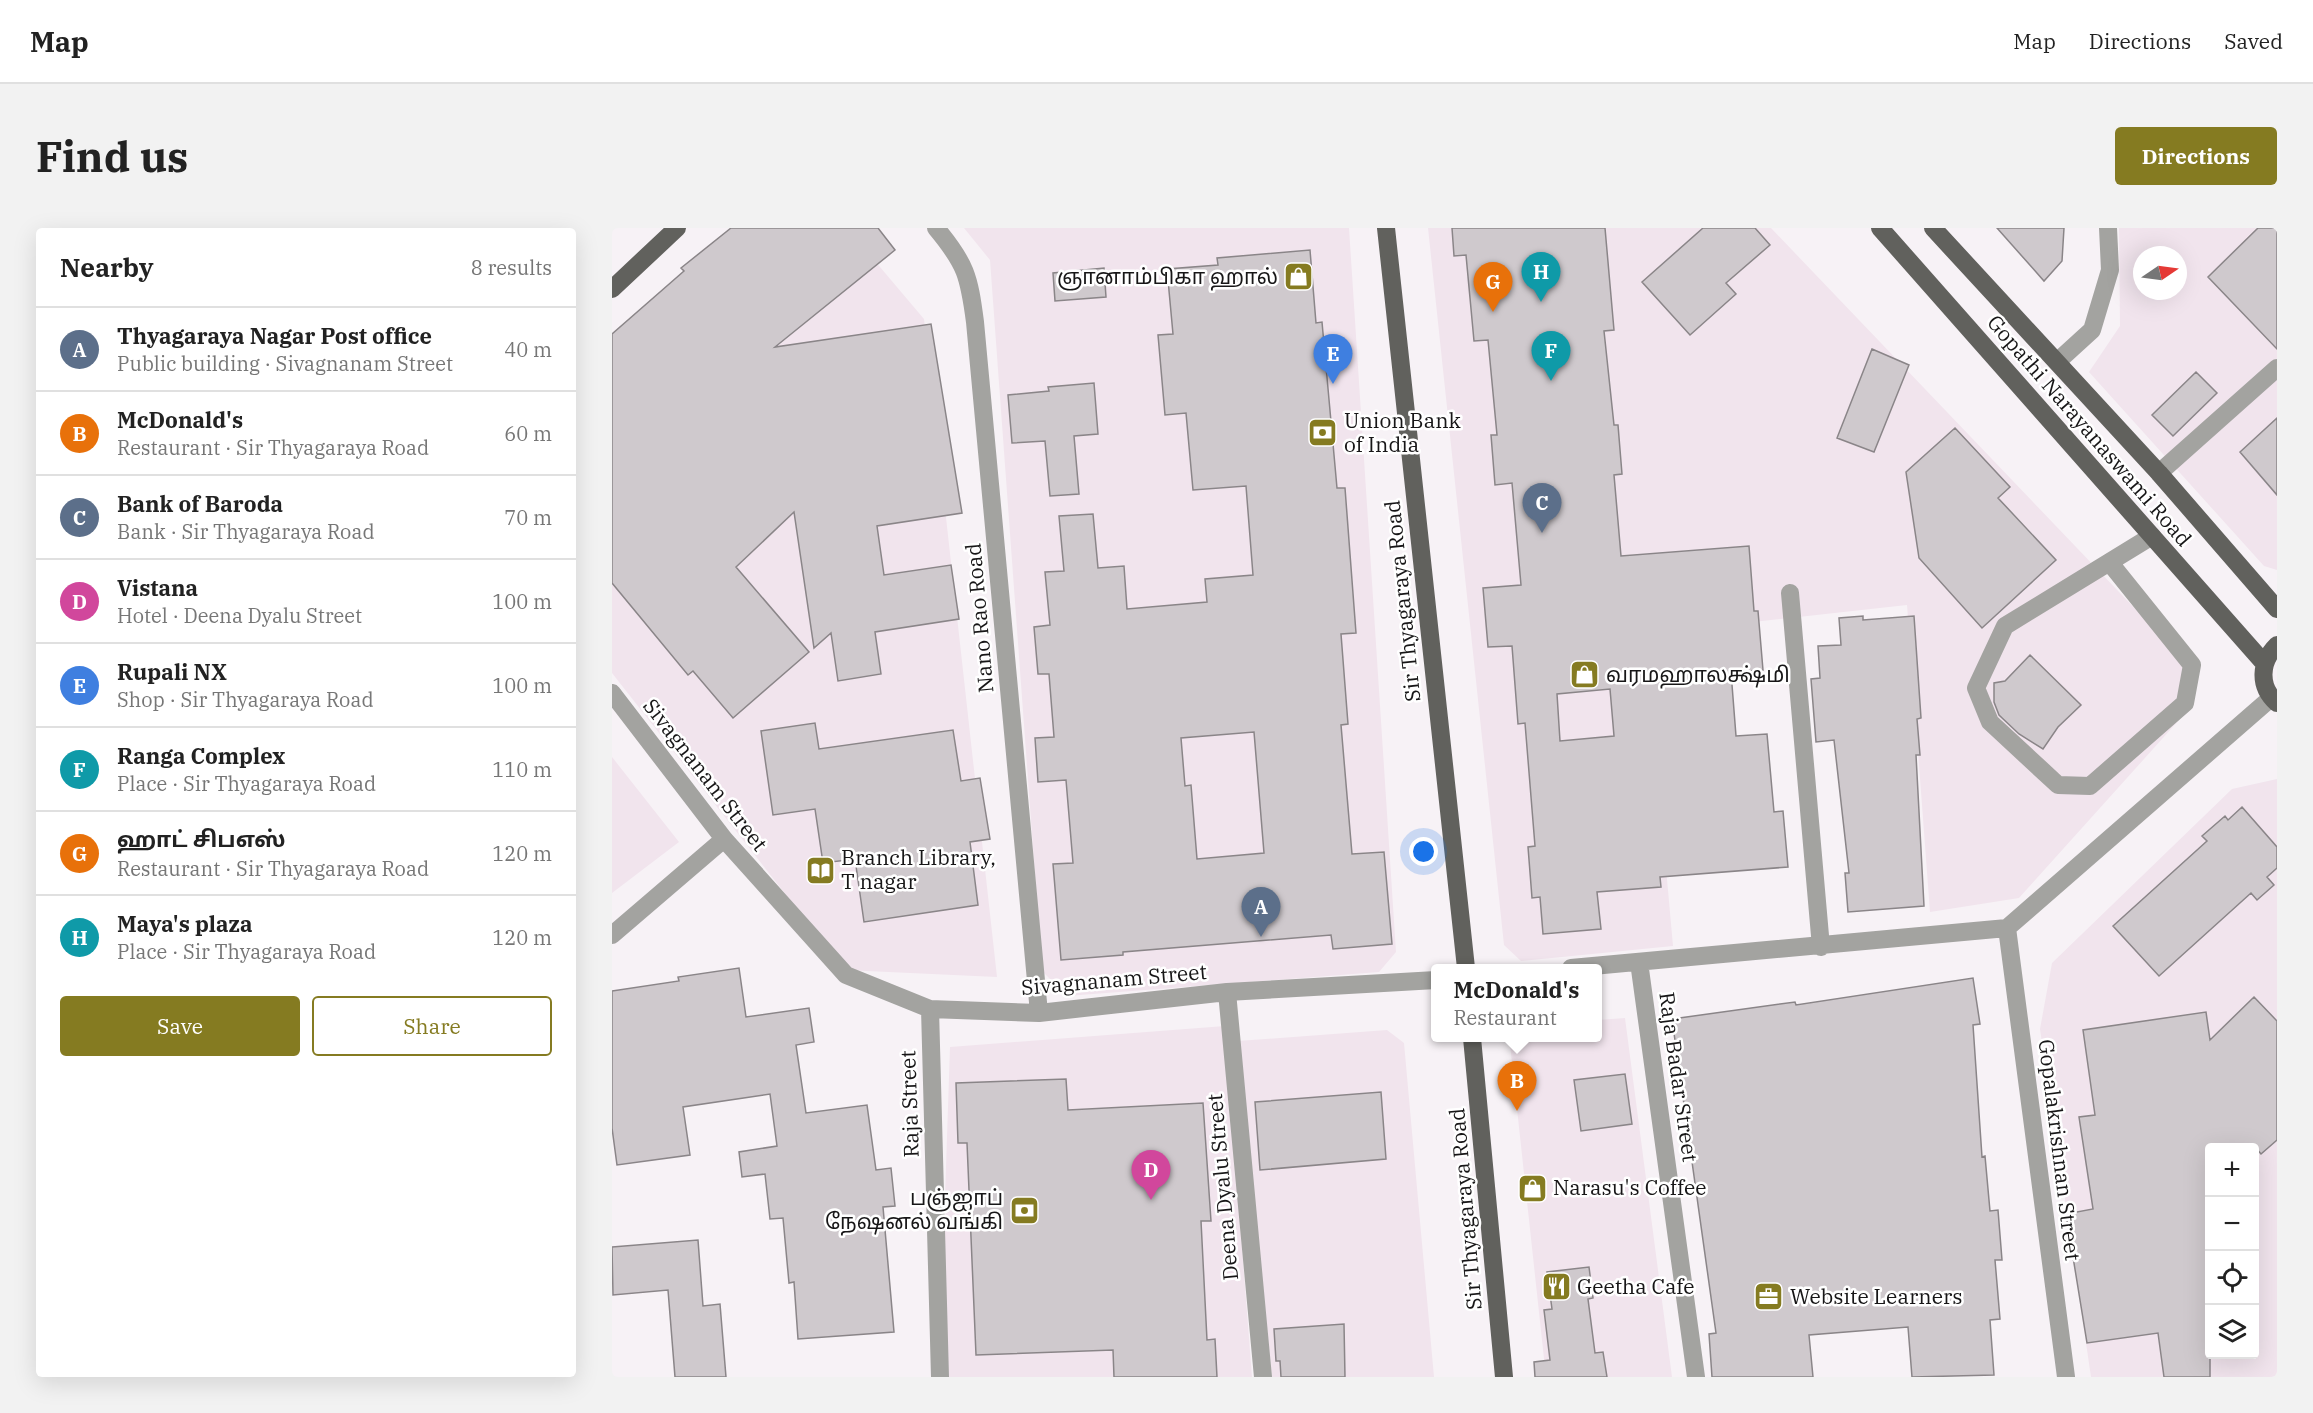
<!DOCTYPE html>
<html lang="en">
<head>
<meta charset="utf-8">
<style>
  :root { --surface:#fff; --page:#f2f2f2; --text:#222; --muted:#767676; --line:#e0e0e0; --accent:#857b21 }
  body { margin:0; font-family:"IBM Plex Serif","Noto Sans Tamil",serif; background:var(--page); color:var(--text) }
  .controls { position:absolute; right:18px; bottom:18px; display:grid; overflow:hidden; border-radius:6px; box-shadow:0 6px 24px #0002 }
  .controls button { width:54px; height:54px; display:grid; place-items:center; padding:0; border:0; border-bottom:2px solid var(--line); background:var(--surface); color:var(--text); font:30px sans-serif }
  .compass { position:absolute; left:1521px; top:18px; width:54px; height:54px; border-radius:50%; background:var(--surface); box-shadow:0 6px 24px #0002; rotate:77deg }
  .you { position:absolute; left:812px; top:624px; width:21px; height:21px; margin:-15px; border:4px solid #fff; border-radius:50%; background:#1a73e8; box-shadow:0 0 0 9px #1a73e833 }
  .badge { display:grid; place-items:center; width:39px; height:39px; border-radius:50%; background:var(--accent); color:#fff; font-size:20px; font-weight:700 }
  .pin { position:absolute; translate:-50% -50px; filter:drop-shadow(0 2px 3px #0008) }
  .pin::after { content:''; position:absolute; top:32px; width:21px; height:18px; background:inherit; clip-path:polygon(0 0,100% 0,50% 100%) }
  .popup { position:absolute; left:819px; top:736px; width:171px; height:78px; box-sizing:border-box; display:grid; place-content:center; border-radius:6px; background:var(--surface); filter:drop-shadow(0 2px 4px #0005); font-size:20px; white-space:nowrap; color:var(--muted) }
  .popup b { font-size:22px; color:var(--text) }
  .popup::after { content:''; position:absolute; left:50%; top:100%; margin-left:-12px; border:12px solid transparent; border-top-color:var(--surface) }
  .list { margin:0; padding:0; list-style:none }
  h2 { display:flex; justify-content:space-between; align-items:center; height:78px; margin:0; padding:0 24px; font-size:26px }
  h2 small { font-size:20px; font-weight:400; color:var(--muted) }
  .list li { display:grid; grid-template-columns:39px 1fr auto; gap:18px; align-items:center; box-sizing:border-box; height:84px; padding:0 24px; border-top:2px solid var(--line) }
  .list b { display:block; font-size:22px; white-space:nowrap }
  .list p { margin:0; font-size:20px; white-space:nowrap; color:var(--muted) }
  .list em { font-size:20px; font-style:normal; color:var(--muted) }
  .actions { display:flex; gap:12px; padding:18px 24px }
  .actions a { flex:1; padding:14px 0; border:2px solid var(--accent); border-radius:6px; text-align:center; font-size:21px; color:var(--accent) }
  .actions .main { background:var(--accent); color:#fff }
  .icon { flex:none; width:33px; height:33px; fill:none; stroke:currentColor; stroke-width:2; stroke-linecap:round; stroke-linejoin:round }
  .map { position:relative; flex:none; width:1665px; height:1149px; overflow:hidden; border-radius:6px }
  header { display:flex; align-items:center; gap:36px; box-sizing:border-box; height:84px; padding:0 30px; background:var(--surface); border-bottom:2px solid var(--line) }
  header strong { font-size:28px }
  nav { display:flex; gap:33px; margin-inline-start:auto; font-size:21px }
  .intro { display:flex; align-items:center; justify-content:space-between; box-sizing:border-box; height:144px; padding:0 36px }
  h1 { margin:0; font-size:42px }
  .button { padding:15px 27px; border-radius:6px; background:var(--accent); color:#fff; font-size:21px; font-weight:700 }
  main { display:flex; gap:36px; padding:0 36px }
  aside { flex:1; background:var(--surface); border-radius:6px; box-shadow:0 6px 24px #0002 }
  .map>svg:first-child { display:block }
  .built { fill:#f1e4ed; fill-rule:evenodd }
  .building { fill:#cfc9cd; stroke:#8a8588; stroke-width:1.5; fill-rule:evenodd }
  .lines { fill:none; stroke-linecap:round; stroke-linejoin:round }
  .minor { stroke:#a3a3a0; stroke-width:18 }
  .major { stroke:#61615d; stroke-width:18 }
  .labels { text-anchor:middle; stroke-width:5; stroke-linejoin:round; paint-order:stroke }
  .poi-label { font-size:21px; fill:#171617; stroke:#fff; text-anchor:start }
  .street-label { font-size:21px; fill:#171617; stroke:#fff }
</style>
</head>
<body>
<header>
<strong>Map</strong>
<nav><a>Map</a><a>Directions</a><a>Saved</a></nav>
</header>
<div class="intro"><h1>Find us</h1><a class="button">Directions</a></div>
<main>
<aside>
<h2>Nearby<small>8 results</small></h2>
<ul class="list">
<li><span class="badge" style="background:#5c6f8a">A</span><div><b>Thyagaraya Nagar Post office</b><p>Public building · Sivagnanam Street</p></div><em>40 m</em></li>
<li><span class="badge" style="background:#e8710a">B</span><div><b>McDonald's</b><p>Restaurant · Sir Thyagaraya Road</p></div><em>60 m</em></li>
<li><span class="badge" style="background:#5c6f8a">C</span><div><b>Bank of Baroda</b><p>Bank · Sir Thyagaraya Road</p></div><em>70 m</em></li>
<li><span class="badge" style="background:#d1479c">D</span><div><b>Vistana</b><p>Hotel · Deena Dyalu Street</p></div><em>100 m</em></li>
<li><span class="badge" style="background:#3f7fe0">E</span><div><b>Rupali NX</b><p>Shop · Sir Thyagaraya Road</p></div><em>100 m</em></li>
<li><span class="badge" style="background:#0f9aa8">F</span><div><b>Ranga Complex</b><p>Place · Sir Thyagaraya Road</p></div><em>110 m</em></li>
<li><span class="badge" style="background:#e8710a">G</span><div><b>ஹாட் சிபஎஸ்</b><p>Restaurant · Sir Thyagaraya Road</p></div><em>120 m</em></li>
<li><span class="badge" style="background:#0f9aa8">H</span><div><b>Maya's plaza</b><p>Place · Sir Thyagaraya Road</p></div><em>120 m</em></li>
</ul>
<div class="actions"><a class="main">Save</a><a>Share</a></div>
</aside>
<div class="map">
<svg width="1665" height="1149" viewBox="0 0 1665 1149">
  <rect width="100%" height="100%" fill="#f7f2f6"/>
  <path class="built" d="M 235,0 L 312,91 L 385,749 L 233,742 L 0,445 L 0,122 Z
    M 352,0 L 737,0 L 784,724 L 767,744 L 455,768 L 430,743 L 378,32 Z
    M 816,0 L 1159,0 L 1574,434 L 1568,491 L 1407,670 L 1318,684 L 1295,377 L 1033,406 L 1061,718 L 909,733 L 892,717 Z
    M 1507,0 L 1665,0 L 1665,342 L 1652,338 L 1477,144 L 1508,98 ZM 1530,27 L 1566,27 L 1566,63 L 1530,63 Z
    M 0,529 L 67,614 L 0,665 Z
    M 1665,551 L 1665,1149 L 1479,1149 L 1428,801 L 1440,735 L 1620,561 ZM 1598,920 L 1642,920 L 1642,1126 L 1598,1126 Z
    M 1013,790 L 1060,1149 L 934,1149 L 898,816 L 903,810 L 986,810 L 986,792 Z
    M 613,798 L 640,1149 L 327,1149 L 338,819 Z
    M 775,802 L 792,815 L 822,1149 L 660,1149 L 626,813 Z"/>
  <path class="building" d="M 119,0 L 266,0 L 283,22 L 163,119 L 319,96 L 350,285 L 265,298 L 272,347 L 339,337 L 347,391 L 263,404 L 269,446 L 226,453 L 219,405 L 202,420 L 182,284 L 124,339 L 197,424 L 121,490 L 81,443 L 76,447 L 0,355 L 0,106 L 72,43 L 69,40 Z
    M 840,0 L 993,0 L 1002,102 L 992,103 L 1002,197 L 1006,197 L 1010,246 L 1002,247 L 1009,328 L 1137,318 L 1142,383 L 1146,383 L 1151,442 L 1119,444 L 1124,508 L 1155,506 L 1162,584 L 1171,583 L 1176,639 L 1048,649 L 1049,659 L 985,664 L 989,701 L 931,706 L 928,669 L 920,670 L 916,619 L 923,618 L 913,495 L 906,496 L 900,418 L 876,419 L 871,360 L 909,357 L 900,255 L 883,257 L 879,207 L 885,207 L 876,112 L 862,113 L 854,27 L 842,28 ZM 998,461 L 1002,508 L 948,513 L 945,466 Z
    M 1091,0 L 1143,0 L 1158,17 L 1114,55 L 1124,66 L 1078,107 L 1030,54 Z
    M 1385,0 L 1452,0 L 1450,33 L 1432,53 Z
    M 1646,0 L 1665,0 L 1665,121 L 1596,49 Z
    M 698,22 L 704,95 L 710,94 L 725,260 L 733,260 L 744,405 L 729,406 L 736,496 L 729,497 L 740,626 L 772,624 L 780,716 L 721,721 L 719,707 L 511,724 L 511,727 L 449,732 L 441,636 L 461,635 L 454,552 L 426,554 L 423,510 L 442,509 L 437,446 L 426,446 L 422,399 L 438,397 L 433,344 L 452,343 L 447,288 L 481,286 L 486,340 L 512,338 L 515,381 L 595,374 L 593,351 L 641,347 L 634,258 L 581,262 L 574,185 L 553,187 L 546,107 L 561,106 L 555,41 L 606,37 L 605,30 ZM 642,504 L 652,625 L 585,631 L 579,557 L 573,558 L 569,510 Z
    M 492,40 L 494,69 L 443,73 L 441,45 Z
    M 1260,121 L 1297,137 L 1262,224 L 1225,210 Z
    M 1584,144 L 1605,165 L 1561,208 L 1540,187 Z
    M 482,155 L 486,206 L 462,208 L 467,266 L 438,268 L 433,213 L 400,215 L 396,167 L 437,163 L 436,159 Z
    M 1665,190 L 1665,267 L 1628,224 Z
    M 1343,200 L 1398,259 L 1386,270 L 1444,332 L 1370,400 L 1307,330 L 1294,244 Z
    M 1251,388 L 1251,392 L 1302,388 L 1309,490 L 1305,491 L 1308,527 L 1304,527 L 1312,678 L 1236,684 L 1233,645 L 1237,645 L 1222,512 L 1204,514 L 1199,451 L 1208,450 L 1206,418 L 1229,417 L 1227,390 Z
    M 1418,427 L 1469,477 L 1446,499 L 1431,521 L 1407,506 L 1387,487 L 1382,474 L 1382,455 L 1393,453 Z
    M 203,495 L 207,521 L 341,502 L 349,553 L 368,550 L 378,611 L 358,614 L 366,677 L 252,694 L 243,631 L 211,635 L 203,581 L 161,587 L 149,503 Z
    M 1630,579 L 1665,619 L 1665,640 L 1655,649 L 1662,657 L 1645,672 L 1639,665 L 1547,748 L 1501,698 L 1595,613 L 1590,608 L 1613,588 L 1616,592 Z
    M 127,740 L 134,789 L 197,780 L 202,814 L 184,817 L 194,885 L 255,877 L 264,942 L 279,940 L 283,978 L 271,979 L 282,1104 L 186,1111 L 182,1054 L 177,1055 L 171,990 L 158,991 L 153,946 L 130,949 L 127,924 L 165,918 L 158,866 L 71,879 L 78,927 L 5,937 L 0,900 L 0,763 L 67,753 L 66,749 Z
    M 1361,750 L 1368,796 L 1361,797 L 1370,929 L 1373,928 L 1378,983 L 1386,982 L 1390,1032 L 1383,1032 L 1388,1091 L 1378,1092 L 1382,1147 L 1300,1149 L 1296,1099 L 1197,1107 L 1201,1149 L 1100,1149 L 1097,1106 L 1104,1105 L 1060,791 L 1183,774 L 1184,777 Z
    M 1642,769 L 1665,793 L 1665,912 L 1649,926 L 1644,920 L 1598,920 L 1598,1149 L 1552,1149 L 1546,1105 L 1475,1115 L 1454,986 L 1481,981 L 1467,889 L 1483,887 L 1471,802 L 1594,784 L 1598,812 Z
    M 1013,846 L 1020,896 L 969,903 L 962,852 Z
    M 454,851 L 456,882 L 591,875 L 599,993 L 589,993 L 595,1112 L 603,1111 L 605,1149 L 502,1149 L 501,1122 L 364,1127 L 355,915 L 346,915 L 344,855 Z
    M 769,864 L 774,931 L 648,942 L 643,874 Z
    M 86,1012 L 91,1078 L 108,1076 L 114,1149 L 63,1149 L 56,1062 L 1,1067 L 0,1019 Z
    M 977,1039 L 981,1070 L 976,1071 L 983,1125 L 991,1124 L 995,1149 L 923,1149 L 922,1134 L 938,1132 L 932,1082 L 940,1081 L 935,1044 Z
    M 732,1096 L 733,1149 L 669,1149 L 668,1133 L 664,1133 L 662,1101 Z"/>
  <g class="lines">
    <path class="minor" d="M 324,0 C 354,36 357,48 363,94 L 427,785
      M 1446,133 L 1480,102 L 1498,42 L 1496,0
      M 1547,245 L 1665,140
      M 1498,335 L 1580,437 L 1573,475 L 1478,558 L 1446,557 L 1378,494 L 1364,460 L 1393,398 L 1540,308
      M 1178,365 L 1209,719
      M 0,465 L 112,611 L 234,747 L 318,781 L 427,785 L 615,764 L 824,752
      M 1395,700 L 1454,1149
      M 0,707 L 112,611
      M 1027,734 L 1084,1149
      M 959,740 L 1395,700 L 1659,470
      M 615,764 L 651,1149
      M 318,781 L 328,1149"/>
    <path class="major" d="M 774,0 L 854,740
      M 1268,0 L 1652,435
      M 1321,0 L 1547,245 L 1665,381
      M 0,61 L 65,0
      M 1665,417 C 1648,434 1646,458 1665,475
      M 860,810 L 892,1149"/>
  </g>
  <defs>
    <symbol id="shop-square" viewBox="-11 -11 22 22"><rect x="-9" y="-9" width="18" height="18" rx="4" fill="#857b21" stroke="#fff"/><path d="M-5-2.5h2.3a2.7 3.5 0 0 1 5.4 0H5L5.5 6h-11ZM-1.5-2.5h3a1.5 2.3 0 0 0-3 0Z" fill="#fff"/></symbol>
    <symbol id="bank-square" viewBox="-11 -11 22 22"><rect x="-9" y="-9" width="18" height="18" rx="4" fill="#857b21" stroke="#fff"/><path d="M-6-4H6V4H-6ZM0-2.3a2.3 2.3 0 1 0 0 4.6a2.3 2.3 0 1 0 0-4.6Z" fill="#fff"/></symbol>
    <symbol id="library-square" viewBox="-11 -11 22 22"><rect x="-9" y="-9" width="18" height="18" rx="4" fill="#857b21" stroke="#fff"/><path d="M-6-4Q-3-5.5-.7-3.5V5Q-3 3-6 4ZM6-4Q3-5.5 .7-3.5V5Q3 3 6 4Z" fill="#fff"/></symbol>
    <symbol id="restaurant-square" viewBox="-11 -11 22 22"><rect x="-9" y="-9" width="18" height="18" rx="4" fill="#857b21" stroke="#fff"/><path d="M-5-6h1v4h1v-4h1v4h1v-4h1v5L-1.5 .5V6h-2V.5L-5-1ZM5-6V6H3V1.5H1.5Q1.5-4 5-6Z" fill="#fff"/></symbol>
    <symbol id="office-square" viewBox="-11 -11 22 22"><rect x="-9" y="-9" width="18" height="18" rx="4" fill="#857b21" stroke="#fff"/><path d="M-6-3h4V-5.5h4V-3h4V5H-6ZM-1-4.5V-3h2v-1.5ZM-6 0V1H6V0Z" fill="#fff"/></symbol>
  </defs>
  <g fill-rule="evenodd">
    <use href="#shop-square" x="670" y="32" width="33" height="33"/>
    <use href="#bank-square" x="694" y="188" width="33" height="33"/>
    <use href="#shop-square" x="956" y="430" width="33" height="33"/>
    <use href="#library-square" x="192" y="626" width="33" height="33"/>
    <use href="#shop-square" x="904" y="944" width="33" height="33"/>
    <use href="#bank-square" x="396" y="966" width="33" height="33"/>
    <use href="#restaurant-square" x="928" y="1042" width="33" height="33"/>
    <use href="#office-square" x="1140" y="1052" width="33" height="33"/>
  </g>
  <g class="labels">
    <g class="poi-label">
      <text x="666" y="56" text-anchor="end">ஞானாம்பிகா ஹால்</text>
      <text x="732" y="200">Union Bank<tspan x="732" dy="24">of India</tspan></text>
      <text x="994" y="454">வரமஹாலக்ஷ்மி</text>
      <text x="229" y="637">Branch Library,<tspan x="229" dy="24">T nagar</tspan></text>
      <text x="941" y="967">Narasu's Coffee</text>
      <text x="391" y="977" text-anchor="end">பஞ்ஐாப்<tspan x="391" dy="24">நேஷனல் வங்கி</tspan></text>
      <text x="965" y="1066">Geetha Cafe</text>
      <text x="1178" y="1076">Website Learners</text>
    </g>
    <g class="street-label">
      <text transform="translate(1477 203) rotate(49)" y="7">Gopathi Narayanaswami Road</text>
      <text transform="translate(791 373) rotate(-96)" y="7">Sir Thyagaraya Road</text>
      <text transform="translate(368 390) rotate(-95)" y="7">Nano Rao Road</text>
      <text transform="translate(93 547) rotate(52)" y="7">Sivagnanam Street</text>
      <text transform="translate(502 752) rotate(-5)" y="7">Sivagnanam Street</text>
      <text transform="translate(1066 849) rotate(82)" y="7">Raja Badar Street</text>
      <text transform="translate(298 876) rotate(-92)" y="7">Raja Street</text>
      <text transform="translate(1447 922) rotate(83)" y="7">Gopalakrishnan Street</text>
      <text transform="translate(611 959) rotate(-95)" y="7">Deena Dyalu Street</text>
      <text transform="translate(854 981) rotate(-95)" y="7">Sir Thyagaraya Road</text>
    </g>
  </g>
</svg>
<div class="controls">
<button>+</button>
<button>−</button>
<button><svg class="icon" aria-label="locate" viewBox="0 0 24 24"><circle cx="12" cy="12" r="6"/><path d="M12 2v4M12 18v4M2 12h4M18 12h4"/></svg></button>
<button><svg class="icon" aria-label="layers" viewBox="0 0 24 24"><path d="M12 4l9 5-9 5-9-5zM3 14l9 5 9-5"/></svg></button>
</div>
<svg class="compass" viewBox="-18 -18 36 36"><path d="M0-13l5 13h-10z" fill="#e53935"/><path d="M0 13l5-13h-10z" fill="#767676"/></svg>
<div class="you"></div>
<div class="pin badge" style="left:649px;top:709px;background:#5c6f8a">A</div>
<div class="pin badge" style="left:905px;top:883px;background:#e8710a">B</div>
<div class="popup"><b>McDonald's</b>Restaurant</div>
<div class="pin badge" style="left:930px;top:305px;background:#5c6f8a">C</div>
<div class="pin badge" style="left:539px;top:972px;background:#d1479c">D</div>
<div class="pin badge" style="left:721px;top:156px;background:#3f7fe0">E</div>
<div class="pin badge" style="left:939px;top:153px;background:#0f9aa8">F</div>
<div class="pin badge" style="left:881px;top:84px;background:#e8710a">G</div>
<div class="pin badge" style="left:929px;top:74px;background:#0f9aa8">H</div>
</div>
</main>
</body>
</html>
